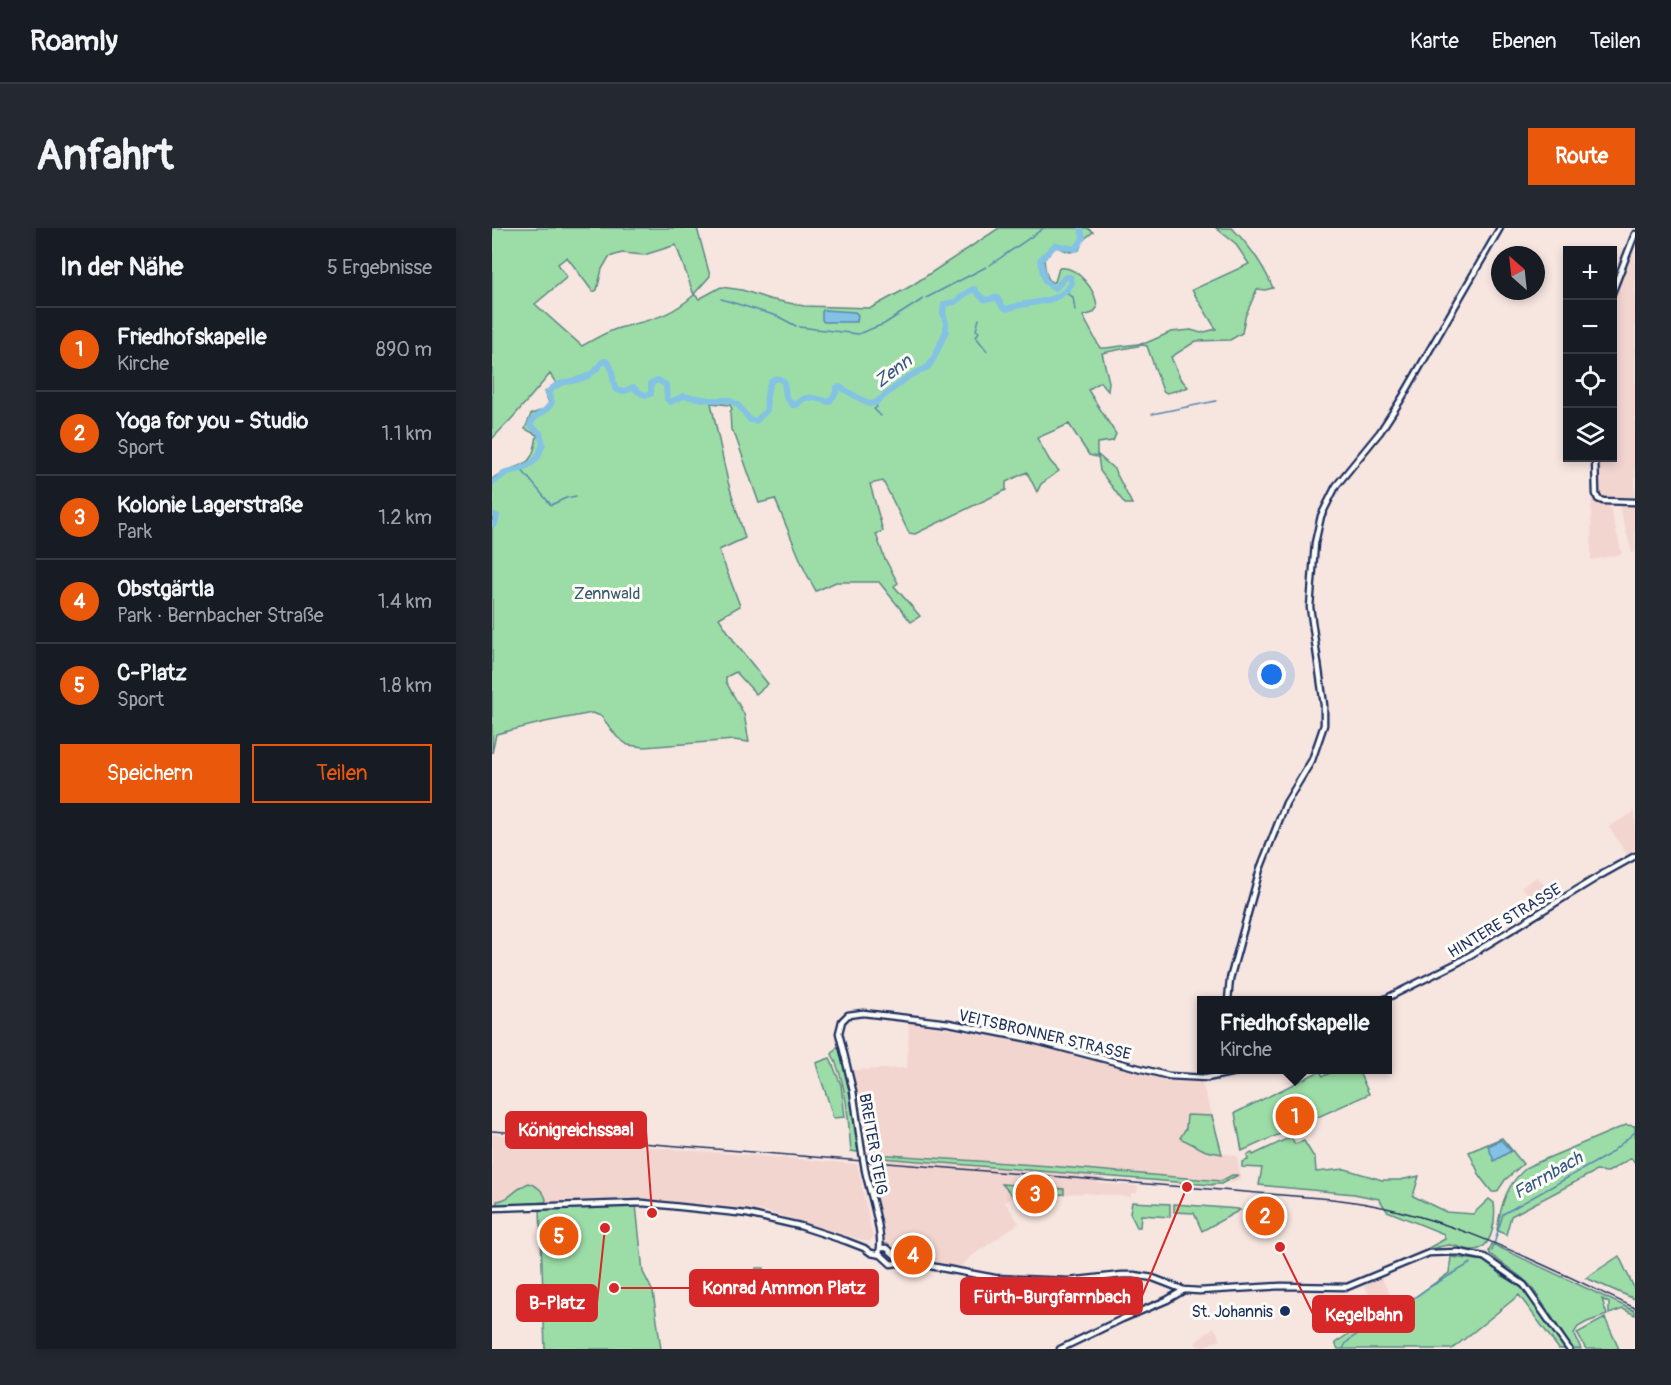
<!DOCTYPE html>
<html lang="de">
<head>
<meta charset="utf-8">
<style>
  :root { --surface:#171b24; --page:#242831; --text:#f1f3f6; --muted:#9ea1a6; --line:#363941; --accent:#ea580c }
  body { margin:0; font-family:Pangolin,sans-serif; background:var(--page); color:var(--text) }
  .controls { position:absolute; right:18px; top:18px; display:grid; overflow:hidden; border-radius:0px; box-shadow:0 3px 9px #0003 }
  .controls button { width:54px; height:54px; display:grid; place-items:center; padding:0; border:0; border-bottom:2px solid var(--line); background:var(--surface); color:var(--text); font:30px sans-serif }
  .compass { position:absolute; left:999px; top:18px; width:54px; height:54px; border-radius:50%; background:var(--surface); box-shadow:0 3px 9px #0003; rotate:333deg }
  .you { position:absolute; left:780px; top:447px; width:21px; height:21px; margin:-15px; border:4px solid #fff; border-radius:50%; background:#1a73e8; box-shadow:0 0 0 9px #1a73e833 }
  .badge { display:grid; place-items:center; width:39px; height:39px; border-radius:50%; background:var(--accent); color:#fff; font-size:20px; font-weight:700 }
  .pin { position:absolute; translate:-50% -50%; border:3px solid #fff; box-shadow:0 2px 6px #0006 }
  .popup { position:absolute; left:705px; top:768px; width:195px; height:78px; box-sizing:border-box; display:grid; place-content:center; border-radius:0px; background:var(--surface); filter:drop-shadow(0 2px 4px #0005); font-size:20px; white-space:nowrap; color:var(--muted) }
  .popup b { font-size:22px; color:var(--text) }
  .popup::after { content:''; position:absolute; left:50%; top:100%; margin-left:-12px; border:12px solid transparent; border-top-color:var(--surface) }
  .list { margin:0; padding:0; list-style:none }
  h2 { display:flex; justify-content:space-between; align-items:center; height:78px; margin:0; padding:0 24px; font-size:26px }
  h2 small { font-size:20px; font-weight:400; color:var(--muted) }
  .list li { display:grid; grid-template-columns:39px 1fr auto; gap:18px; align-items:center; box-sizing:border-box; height:84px; padding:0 24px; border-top:2px solid var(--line) }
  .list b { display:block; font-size:22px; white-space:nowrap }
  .list p { margin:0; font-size:20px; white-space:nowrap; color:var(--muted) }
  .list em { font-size:20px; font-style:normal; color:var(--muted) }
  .actions { display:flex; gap:12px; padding:18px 24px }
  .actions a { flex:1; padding:14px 0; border:2px solid var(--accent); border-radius:0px; text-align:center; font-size:21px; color:var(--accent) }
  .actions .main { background:var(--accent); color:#fff }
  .icon { flex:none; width:33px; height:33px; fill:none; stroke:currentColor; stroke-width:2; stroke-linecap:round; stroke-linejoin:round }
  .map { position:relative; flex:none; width:1143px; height:1121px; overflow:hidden; border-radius:0px }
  header { display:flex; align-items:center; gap:36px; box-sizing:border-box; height:84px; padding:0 30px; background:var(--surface); border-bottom:2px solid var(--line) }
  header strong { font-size:28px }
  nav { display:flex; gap:33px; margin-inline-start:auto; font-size:21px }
  .intro { display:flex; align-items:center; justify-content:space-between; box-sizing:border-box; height:144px; padding:0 36px }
  h1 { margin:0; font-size:42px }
  .button { padding:15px 27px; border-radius:0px; background:var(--accent); color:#fff; font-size:21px; font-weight:700 }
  main { display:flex; gap:36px; padding:0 36px }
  aside { flex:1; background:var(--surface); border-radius:0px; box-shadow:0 3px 9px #0003 }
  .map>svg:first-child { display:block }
  .built { fill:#f3d5d0 }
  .green { fill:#9cdda7; stroke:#5c8682; stroke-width:1.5; fill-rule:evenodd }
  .water { fill:#83c2e4; stroke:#5987ae; stroke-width:1.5 }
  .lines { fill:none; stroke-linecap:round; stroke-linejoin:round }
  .stream { stroke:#5987ae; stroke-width:1.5 }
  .river { stroke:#83c2e4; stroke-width:6 }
  .secondary-casing { stroke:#1b2f5e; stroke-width:9 }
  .secondary { stroke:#fdfcf7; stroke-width:4.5 }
  .rail { stroke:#1b2f5e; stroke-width:1.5 }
  .secondary-bridge-casing { stroke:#1b2f5e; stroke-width:9; stroke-linecap:butt }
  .secondary-bridge { stroke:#fdfcf7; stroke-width:4.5 }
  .poi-dot { fill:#1b2f5e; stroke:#fdfcf7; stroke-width:2 }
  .labels { text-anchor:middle; stroke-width:6; stroke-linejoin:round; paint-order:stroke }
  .park-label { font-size:16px; fill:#3b5a70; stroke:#fdfcf7 }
  .street-label { font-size:16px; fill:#1b2f5e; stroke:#fdfcf7 }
  .poi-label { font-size:16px; fill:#1b2f5e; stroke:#fdfcf7; text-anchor:end }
  .water-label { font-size:18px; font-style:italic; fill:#3a5b86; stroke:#fdfcf7 }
  .leader { fill:none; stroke:#d62828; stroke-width:2 }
  .callout-dot { fill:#d62828; stroke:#fdfcf7; stroke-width:2 }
  .callout { fill:#d62828; stroke:#d62828; stroke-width:2 }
  .callout-label { font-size:18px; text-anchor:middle; font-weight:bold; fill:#fff }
</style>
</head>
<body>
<header>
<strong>Roamly</strong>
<nav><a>Karte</a><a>Ebenen</a><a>Teilen</a></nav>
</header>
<div class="intro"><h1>Anfahrt</h1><a class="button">Route</a></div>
<main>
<aside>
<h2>In der Nähe<small>5 Ergebnisse</small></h2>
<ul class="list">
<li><span class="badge">1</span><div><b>Friedhofskapelle</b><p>Kirche</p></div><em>890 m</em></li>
<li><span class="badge">2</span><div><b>Yoga for you - Studio</b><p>Sport</p></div><em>1.1 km</em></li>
<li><span class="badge">3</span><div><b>Kolonie Lagerstraße</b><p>Park</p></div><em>1.2 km</em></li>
<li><span class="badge">4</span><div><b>Obstgärtla</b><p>Park · Bernbacher Straße</p></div><em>1.4 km</em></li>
<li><span class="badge">5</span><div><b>C-Platz</b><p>Sport</p></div><em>1.8 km</em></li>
</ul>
<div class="actions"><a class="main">Speichern</a><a>Teilen</a></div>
</aside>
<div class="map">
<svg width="1143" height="1121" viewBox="0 0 1143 1121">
  <rect width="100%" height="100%" fill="#f7e5e0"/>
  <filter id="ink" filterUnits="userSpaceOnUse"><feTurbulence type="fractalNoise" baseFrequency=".0167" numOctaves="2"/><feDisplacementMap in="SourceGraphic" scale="12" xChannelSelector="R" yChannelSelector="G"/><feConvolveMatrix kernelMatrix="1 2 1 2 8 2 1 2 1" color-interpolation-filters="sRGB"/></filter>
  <g filter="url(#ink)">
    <path class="built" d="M 1143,0 L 1143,324 L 1140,325 L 1127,278 L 1118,279 L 1130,326 L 1099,332 L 1100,230 L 1120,230 L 1121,53 L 1140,1 Z
      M 1143,583 L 1143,622 L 1135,627 L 1117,599 Z
      M 1045,649 L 1064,670 L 1050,679 L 1029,659 Z
      M 415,794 L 505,809 L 566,822 L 677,851 L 709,853 L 723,895 L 730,925 L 745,928 L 749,950 L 741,955 L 558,938 L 383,926 L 379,929 L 606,948 L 606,955 L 646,958 L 645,965 L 639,965 L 639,969 L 593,965 L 572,966 L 572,961 L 511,957 L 522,969 L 513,974 L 527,995 L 480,1028 L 467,1040 L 408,1028 L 395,1018 L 381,966 L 360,842 L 415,840 L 417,798 Z
      M 0,906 L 365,936 L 381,1009 L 377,1014 L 276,984 L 224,977 L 145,971 L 0,977 Z
      M 252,1041 L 254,1042 L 259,1061 L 246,1064 L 242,1048 L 252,1044 Z
      M 889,1049 L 898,1066 L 883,1075 L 871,1057 Z
      M 722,1099 L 729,1112 L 710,1119 L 706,1118 L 703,1115 Z"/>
    <path class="green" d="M 0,0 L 205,0 L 218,48 L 202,66 L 207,71 L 229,59 L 250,62 L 277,71 L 312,78 L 379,80 L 419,58 L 507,0 L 595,0 L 601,4 L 591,12 L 587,22 L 578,24 L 564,19 L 552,31 C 553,39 553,48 559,54 L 563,54 L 567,40 C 585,37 605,63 605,80 L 601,85 L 591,88 L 608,120 L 614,120 L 654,115 L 679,104 L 699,102 L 709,105 L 724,101 L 700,62 L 757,36 L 743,15 L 724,0 L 740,0 C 758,18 771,36 781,60 L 773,62 L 765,61 L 753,89 L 750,105 L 738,112 L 704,113 L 679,129 L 688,150 L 696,159 L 694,160 L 675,165 L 671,163 L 655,118 L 650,117 L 610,125 L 617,154 L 616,163 L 608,154 L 596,162 L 624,206 L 621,213 L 605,215 L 605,229 L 597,227 L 577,196 L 545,210 L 558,233 L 567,243 L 549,256 L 545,264 L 535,244 L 514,254 L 514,262 L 423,306 L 417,305 L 391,253 L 378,256 L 391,303 L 384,306 L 392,329 L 406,355 L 402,358 L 428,388 L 419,394 L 387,354 L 344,354 L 324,363 L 313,343 L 283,271 L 267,275 L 243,207 L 239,202 L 238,184 L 240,181 L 238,177 L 219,175 L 236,254 L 253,310 L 227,322 L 248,378 L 227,390 L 244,416 L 276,456 L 264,466 L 244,444 L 234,449 L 234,454 L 252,486 L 257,514 L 242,512 L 152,519 L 136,517 L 125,509 L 109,488 L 100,485 L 53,494 L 4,506 L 0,525 L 0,251 C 25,231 40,248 45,207 L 33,201 L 39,186 L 51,182 L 57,175 L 53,164 L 64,155 L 58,146 L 22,188 L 0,211 ZM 184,17 L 202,67 C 175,91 158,91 124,101 C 112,105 101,112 90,118 L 43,76 L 75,49 L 66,36 L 75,29 L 101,64 L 105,62 L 110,41 L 117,29 L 130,25 L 152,27 Z
      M 606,227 L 622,241 L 640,276 L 633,276 L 608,243 Z
      M 345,819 L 348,821 L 360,875 L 366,924 L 359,923 C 356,889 355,857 340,826 Z
      M 338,830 L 349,857 L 353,889 L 341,890 C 337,871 329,854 324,835 Z
      M 846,842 L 866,842 L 877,866 L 750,923 L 743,885 L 828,843 L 831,848 Z
      M 695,887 L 720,888 L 730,926 L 714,923 L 688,910 L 694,900 Z
      M 1134,897 L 1143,898 L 1143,935 L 1139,930 L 1116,944 L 1104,943 L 1019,988 L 1014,1007 L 1005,1002 C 1009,976 1015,954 1037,938 Z
      M 799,909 L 803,916 L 812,913 L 823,931 L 824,944 L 853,941 L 890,952 L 908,952 L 927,948 L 921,968 L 954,984 L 981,986 L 997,971 L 1002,975 C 1004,990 1001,1023 980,1022 C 973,1022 965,1017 957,1017 C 949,1018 941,1021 933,1022 L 953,1011 L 952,1006 L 895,983 L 887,971 L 862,966 L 767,957 L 770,940 L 750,939 L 750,934 L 756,932 L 755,927 L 760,925 L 761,927 Z
      M 1010,910 L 1031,936 L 1013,952 L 1005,964 L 1000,964 L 989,950 L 977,924 Z
      M 383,926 L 558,938 L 729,953 L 740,947 L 746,947 L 729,956 L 721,956 L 720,957 L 378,929 Z
      M 37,955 C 44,957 53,964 54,972 L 53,974 L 7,978 L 5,976 L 5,973 C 20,971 23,960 37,955 Z
      M 510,956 L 572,961 L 572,966 L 562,967 L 547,976 L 542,970 L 522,969 Z
      M 640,974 L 678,976 L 678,989 L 649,987 L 648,999 L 645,999 L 638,985 Z
      M 682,976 L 746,981 L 748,982 L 710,1003 L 702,985 L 682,984 Z
      M 144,977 L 151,1044 L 161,1064 L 169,1121 L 53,1121 L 48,981 Z
      M 1000,1016 L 1143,1083 L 1143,1087 L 1131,1081 L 1117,1086 L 1117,1075 L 1110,1071 L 1115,1087 L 1095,1094 L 1086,1099 L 1082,1105 L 1089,1121 L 1081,1121 L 1040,1059 L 1029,1049 L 998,1026 L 997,1023 Z
      M 1127,1028 L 1143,1062 L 1143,1071 L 1094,1050 Z
      M 959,1029 L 993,1033 L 1004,1040 L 1010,1048 L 1028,1057 L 1074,1121 L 1067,1121 L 1027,1067 L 960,1121 L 846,1121 L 843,1115 L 870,1097 L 876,1102 L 957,1045 Z
      M 264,1040 L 272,1040 L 282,1077 L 271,1079 L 262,1046 Z
      M 1113,1090 L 1127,1121 L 1094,1121 L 1085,1105 Z"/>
    <path class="water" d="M 331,82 L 363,84 L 366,87 L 365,94 L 332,94 L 330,92 L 330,84 Z
      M 1009,912 L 1019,923 L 1002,933 L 996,918 Z"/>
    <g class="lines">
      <path class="stream" d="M 498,37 L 552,0
        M 574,65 L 581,69 L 583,83
        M 434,70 L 494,39
        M 229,71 L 285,88 L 304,98
        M 487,91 L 484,102 L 487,104 L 484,109 L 495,123
        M 307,99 L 366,106 L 392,96 L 431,71
        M 383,175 L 385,179 L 382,181 L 389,188
        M 660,186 L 724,173
        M 29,241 L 59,277 L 74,270 L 84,268
        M 1000,1023 L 1011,986 L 1116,927 L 1143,904
        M 851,1121 C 854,1111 870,1103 880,1100 L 936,1060 L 979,1035"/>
      <path class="river" d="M 0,255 L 15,244 L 29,241 L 40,235 L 46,229 L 51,216 L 48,205 L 38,197 C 42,185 55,186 60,174 L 56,165 C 69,146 93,161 110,134 L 114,133 L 119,139 L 123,161 C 131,165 134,163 141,159 C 147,164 151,169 159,166 L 159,155 L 166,152 L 174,157 L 175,171 L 178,174 L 192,168 L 218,172 L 237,172 L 246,177 L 258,192 L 264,193 L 275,182 C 274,172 275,140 292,154 L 294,169 L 301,177 L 305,177 C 314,164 324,171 337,174 L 344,165 L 344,160 L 348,159 L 377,176 L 383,175 L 416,149 L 436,139 L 442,130 L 454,103 L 454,95 L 451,85 L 452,76 L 463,74 L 477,63 L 482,61 C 491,72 492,74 505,69 L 510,78 L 515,81 C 536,72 567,78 580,55 L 578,49 L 573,49 L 565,59 L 561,60 L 553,53 L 548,32 L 563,17 L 584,21 L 591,10 L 589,0
        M 0,286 L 5,288 L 3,296 L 0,296"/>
      <defs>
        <path id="secondary" d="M 1120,65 L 1143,6
          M 1103,230 L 1104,266 L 1106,271 L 1111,273 L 1143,274
          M 736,772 L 738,751 L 768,641 L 794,575 L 820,532 L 832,497 L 832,477 L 818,379 L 823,315 L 829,288 L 844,258 L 888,204 L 910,170 L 1008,0
          M 891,772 L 967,734 L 1109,647 L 1143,628
          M 369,918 L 361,863 L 347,805 L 350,793 L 356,787 L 371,785 L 457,795 L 533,810 L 677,848 L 715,850 L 753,842
          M 373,942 C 377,962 393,1009 387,1025 L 399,1036 L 405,1035 L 406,1030 L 395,1020 L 390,1020
          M 0,980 L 151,975 L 255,986 L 308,998 L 354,1013 L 372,1020 L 379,1025 L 389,1027
          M 406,1030 L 422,1035 L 503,1050 L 577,1053 L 630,1047 L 642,1047 L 661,1050 L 692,1062 L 707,1063 L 789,1058 L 855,1059 L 937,1025 L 966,1024 L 992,1029 L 1032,1057 L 1077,1121
          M 568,1121 L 630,1091 L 675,1072 L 692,1062"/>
      </defs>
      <use href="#secondary" class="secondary-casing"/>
      <use href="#secondary" class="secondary"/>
      <path class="rail" d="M 0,903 L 840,971 C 948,982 1045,1034 1143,1080"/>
      <defs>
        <path id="secondary-bridge" d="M 369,918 L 373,942"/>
      </defs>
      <use href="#secondary-bridge" class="secondary-bridge-casing"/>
      <use href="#secondary-bridge" class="secondary-bridge"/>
    </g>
  </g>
  <circle class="poi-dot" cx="793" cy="1083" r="6"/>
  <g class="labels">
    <g class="park-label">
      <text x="115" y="371">Zennwald</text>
    </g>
    <g class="street-label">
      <text transform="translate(1012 692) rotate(-31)" y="6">HINTERE STRASSE</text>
      <text transform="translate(553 806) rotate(13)" y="6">VEITSBRONNER STRASSE</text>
      <text transform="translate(382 916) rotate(80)" y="6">BREITER STEIG</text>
    </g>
    <g class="poi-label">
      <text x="781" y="1089">St. Johannis</text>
    </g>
    <g class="water-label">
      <text transform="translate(401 143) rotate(-37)" y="6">Zenn</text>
      <text transform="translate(1056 947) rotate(-30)" y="6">Farrnbach</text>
    </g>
  </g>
  <path class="leader" d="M160 985L154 902M122 1060L198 1060M695 959L650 1068M113 1000L105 1075M788 1019L821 1086"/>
  <g class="callout-dot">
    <circle cx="160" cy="985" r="6"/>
    <circle cx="122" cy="1060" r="6"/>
    <circle cx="695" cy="959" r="6"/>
    <circle cx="113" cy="1000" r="6"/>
    <circle cx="788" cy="1019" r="6"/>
  </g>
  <g class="callout">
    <rect x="14" y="884" width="140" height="36" rx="6"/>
    <rect x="198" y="1042" width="188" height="36" rx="6"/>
    <rect x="469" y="1050" width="181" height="36" rx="6"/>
    <rect x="25" y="1057" width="80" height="36" rx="6"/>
    <rect x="821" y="1068" width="101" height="36" rx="6"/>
  </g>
  <g class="callout-label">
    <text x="84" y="908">Königreichssaal</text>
    <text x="292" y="1066">Konrad Ammon Platz</text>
    <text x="560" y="1075">Fürth-Burgfarrnbach</text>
    <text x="65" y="1081">B-Platz</text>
    <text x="872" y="1093">Kegelbahn</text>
  </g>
</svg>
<div class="controls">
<button>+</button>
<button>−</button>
<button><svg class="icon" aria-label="locate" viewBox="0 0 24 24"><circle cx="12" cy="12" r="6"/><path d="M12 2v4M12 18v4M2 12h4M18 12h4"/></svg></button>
<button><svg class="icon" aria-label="layers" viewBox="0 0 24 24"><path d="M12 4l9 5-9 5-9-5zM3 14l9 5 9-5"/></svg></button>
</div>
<svg class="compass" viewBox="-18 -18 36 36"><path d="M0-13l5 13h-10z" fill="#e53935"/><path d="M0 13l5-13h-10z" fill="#9ea1a6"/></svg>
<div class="you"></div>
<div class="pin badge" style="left:803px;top:888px">1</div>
<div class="popup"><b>Friedhofskapelle</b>Kirche</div>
<div class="pin badge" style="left:773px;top:988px">2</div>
<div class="pin badge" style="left:543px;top:966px">3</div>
<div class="pin badge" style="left:421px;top:1027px">4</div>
<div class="pin badge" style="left:67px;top:1008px">5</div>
</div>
</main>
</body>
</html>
